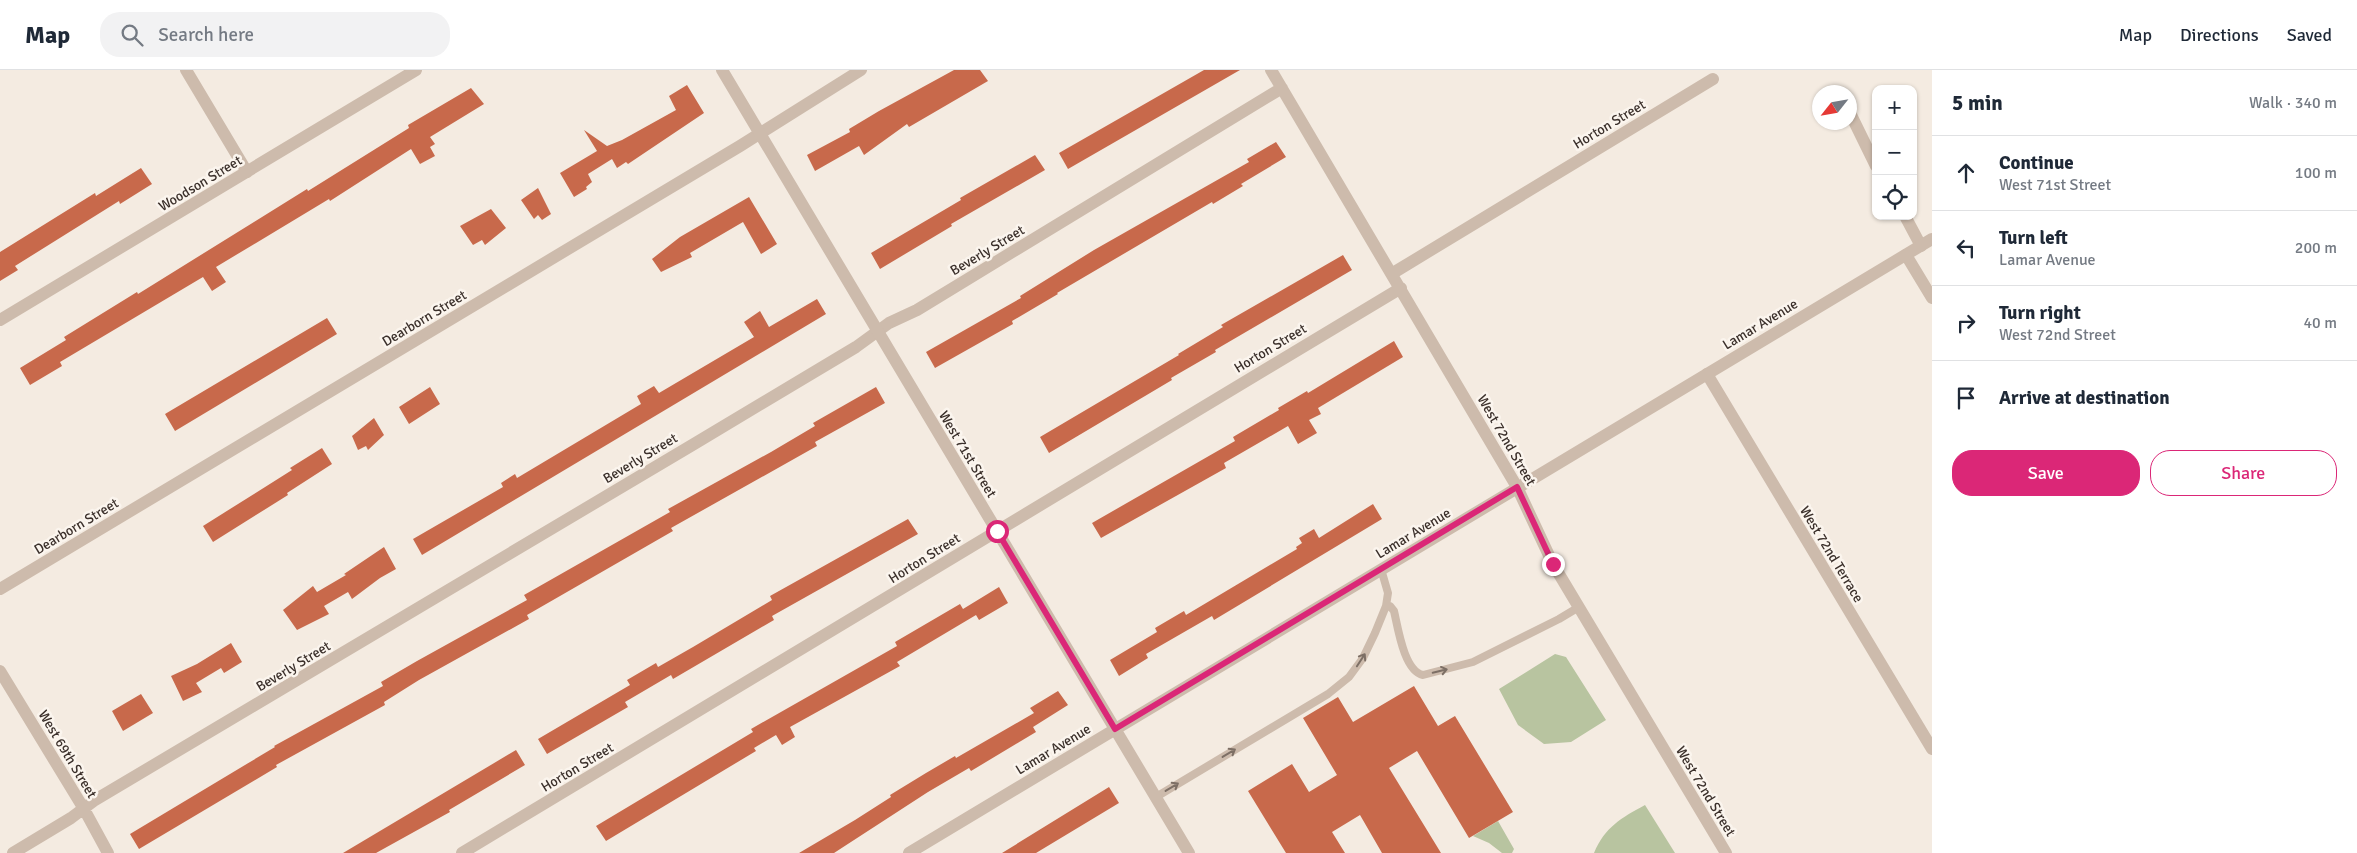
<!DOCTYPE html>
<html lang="en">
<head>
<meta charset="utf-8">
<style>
  :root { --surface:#fff; --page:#f2f2f3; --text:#1f2937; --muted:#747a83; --line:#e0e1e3; --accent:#db2777 }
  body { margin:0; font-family:Signika,sans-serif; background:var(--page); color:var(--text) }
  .controls { position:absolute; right:15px; top:15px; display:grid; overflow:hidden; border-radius:10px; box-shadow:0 1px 4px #0004 }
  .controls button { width:45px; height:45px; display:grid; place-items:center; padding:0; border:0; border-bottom:1px solid var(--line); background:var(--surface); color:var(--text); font:25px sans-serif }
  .compass { position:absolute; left:1812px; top:15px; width:45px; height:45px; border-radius:50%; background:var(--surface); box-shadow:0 1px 4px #0004; rotate:239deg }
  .stop { position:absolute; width:15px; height:15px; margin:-11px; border:4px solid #db2777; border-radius:50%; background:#fff }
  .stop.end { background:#db2777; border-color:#fff; box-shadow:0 1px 5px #0008 }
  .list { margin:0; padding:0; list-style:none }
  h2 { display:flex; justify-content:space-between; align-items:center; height:65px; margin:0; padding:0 20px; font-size:21px }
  h2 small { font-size:16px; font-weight:400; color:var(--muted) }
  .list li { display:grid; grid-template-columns:32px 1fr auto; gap:15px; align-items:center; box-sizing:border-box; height:75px; padding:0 20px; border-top:1px solid var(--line) }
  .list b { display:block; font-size:19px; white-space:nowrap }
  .list p { margin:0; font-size:16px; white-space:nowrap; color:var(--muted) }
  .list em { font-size:16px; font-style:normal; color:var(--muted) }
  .actions { display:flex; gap:10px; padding:15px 20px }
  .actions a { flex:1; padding:11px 0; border:1px solid var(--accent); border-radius:20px; text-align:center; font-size:18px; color:var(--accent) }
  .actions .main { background:var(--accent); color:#fff }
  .icon { flex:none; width:28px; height:28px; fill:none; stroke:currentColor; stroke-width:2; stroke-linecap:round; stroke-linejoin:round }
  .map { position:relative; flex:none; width:1932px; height:783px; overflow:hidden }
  header { display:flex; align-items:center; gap:30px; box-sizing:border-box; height:70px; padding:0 25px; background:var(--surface); border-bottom:1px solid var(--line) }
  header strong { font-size:24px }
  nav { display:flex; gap:28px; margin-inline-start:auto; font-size:18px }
  .search { width:350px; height:45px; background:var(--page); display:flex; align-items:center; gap:12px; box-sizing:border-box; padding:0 18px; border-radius:20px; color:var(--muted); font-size:19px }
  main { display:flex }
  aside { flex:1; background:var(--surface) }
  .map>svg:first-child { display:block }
  .green { fill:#b8c4a0 }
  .building { fill:#c8694b }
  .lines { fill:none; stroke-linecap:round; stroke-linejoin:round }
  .service { stroke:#cdbbac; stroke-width:8 }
  .minor { stroke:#cdbbac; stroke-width:12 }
  .tertiary { stroke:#cdbbac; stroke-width:12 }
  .oneway { stroke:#7d6f65 }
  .route { stroke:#db2777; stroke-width:6 }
  .labels { text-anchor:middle; stroke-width:5; stroke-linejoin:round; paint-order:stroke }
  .street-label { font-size:14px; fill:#3b302b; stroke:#fbf5ee }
</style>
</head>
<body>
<header>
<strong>Map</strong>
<div class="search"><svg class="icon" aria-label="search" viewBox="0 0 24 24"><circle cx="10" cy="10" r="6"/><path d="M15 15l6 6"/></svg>Search here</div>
<nav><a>Map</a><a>Directions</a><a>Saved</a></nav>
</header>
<main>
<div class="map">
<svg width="1932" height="783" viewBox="0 0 1932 783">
  <rect width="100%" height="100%" fill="#f4ebe1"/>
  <path class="green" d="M 1555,584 L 1566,587 L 1606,650 L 1571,672 L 1544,674 L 1518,655 L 1499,619 Z
    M 1645,735 L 1675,783 L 1594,783 C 1605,757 1621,748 1645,735 Z
    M 1498,751 L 1514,779 L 1512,783 L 1502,783 L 1489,773 L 1473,766 Z"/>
  <path class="building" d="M 954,0 L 980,0 L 988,11 L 909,57 L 907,54 L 864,85 L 859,76 L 815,101 L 807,85 L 850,62 L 849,59 L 879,41 Z
    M 1204,0 L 1240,0 L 1068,99 L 1059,83 Z
    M 687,15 L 704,43 L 628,94 L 626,92 L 617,98 L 612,89 L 588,104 L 592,112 L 586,117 L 587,119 L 574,127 L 560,103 L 597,81 L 584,60 L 607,76 L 622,70 L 676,40 L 669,26 Z
    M 471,18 L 484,34 L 430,67 L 435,74 L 430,77 L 435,86 L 420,94 L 411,79 L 330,131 L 329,129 L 216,197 L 226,212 L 212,221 L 203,207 L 60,292 L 62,296 L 30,315 L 20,298 L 66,270 L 64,267 L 137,222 L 138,224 L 307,119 L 308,121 L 409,58 L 408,55 Z
    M 1276,72 L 1286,87 L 1241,114 L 1243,116 L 1213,134 L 1212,132 L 1057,223 L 1058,224 L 1012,251 L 1013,254 L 935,298 L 926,282 L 1021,228 L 1020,226 L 1094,180 L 1249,92 L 1247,89 Z
    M 1035,85 L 1045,100 L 951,154 L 952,156 L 880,199 L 871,183 L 961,130 L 960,128 Z
    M 141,98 L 152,114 L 120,134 L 119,131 L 15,196 L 18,200 L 0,211 L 0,182 L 95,123 L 96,126 Z
    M 538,118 L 551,144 L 542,150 L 538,145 L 534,149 L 521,130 Z
    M 749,127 L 777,174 L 761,184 L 743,152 L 690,183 L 692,187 L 661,202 L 652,189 L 680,167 Z
    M 491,139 L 506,158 L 485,175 L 482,170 L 473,175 L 460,156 Z
    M 1343,185 L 1352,200 L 1215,280 L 1216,282 L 1171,308 L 1172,310 L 1049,383 L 1040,367 L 1179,285 L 1178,284 L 1223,257 L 1221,255 Z
    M 817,229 L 826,244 L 422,485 L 413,469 L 503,417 L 501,413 L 515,404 L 517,408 L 641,334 L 637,326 L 654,316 L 659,323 L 754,267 L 744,252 L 760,241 L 769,257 Z
    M 327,248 L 337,264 L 175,361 L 165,344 Z
    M 1394,271 L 1403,287 L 1318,338 L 1321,344 L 1309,350 L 1317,363 L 1298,374 L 1288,356 L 1224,393 L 1226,398 L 1101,468 L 1092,453 L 1235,371 L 1233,367 L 1279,340 L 1278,338 L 1307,321 L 1308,323 Z
    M 430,317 L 440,334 L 409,354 L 399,337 Z
    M 876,317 L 885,333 L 815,372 L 817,376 L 671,458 L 673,461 L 527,545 L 529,549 L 419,610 L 384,632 L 385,635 L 276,695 L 277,697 L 139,779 L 130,764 L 275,677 L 274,676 L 383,616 L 381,612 L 417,591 L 527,530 L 524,525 L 670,442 L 668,439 L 771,382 L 815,356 L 813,353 Z
    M 374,348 L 384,365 L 368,380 L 366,376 L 358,380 L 352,366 Z
    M 322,378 L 332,394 L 287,423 L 288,425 L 213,472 L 203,456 L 292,400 L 290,398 Z
    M 1373,434 L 1382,449 L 1214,550 L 1212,546 L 1146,584 L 1148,588 L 1119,606 L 1110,590 L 1157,562 L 1155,558 L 1184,541 L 1186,545 L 1297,479 L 1296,477 L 1302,473 L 1299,468 L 1314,459 L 1319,468 Z
    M 908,449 L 918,464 L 772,546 L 774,550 L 673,609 L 671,605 L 625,632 L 628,637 L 547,684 L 538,669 L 630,615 L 627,610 L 656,593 L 658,597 L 693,577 L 772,530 L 770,526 Z
    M 384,477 L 396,499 L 380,508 L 352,529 L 348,522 L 324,536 L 329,544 L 297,560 L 283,540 L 313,516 L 317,522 L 346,505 L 344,504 Z
    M 999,517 L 1008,533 L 979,550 L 976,545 L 897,592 L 900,596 L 790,657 L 795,667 L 782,675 L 776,665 L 754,678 L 756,681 L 606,771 L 596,756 L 753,662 L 751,659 L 897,576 L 895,572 L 960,534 L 963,539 Z
    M 231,573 L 242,592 L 224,603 L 221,598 L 196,613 L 202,622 L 183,631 L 171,606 L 197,594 Z
    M 1414,616 L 1438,656 L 1455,646 L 1513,742 L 1469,768 L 1417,681 L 1389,698 L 1441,783 L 1382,783 L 1360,745 L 1332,762 L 1345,783 L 1286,783 L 1248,721 L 1292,694 L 1309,722 L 1337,705 L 1303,648 L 1338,627 L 1353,652 Z
    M 1058,621 L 1068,635 L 1033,657 L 1036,662 L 971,701 L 969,698 L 928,722 L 834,783 L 799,783 L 855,750 L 891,727 L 890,725 L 926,703 L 955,686 L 956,688 L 1034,643 L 1030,638 Z
    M 141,624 L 153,643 L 123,661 L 112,641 Z
    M 516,680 L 525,695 L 449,740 L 450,742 L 376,783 L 343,783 Z
    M 1109,717 L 1119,733 L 1036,783 L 1002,783 Z"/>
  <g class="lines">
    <path class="service" d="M 1386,536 L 1390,536 L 1394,541 C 1398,558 1404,601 1423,605 L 1473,592 L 1559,549 L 1579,537
      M 1156,727 L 1328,624 L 1349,607 L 1363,588 L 1375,563 L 1386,536 L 1388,523 L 1381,499"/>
    <path class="minor" d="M 186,0 L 247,102
      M 1271,0 L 1517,417 L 1553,494 L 1726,783
      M 1850,43 L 1876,96
      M 1905,146 L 1921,176
      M 1906,185 L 1932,228
      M 1393,203 L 1713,9
      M 0,250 L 416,0
      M 1707,304 L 1932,679
      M 0,519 L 740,76 L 861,0
      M 0,601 L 84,739 L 108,783
      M 13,783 L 71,748 L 95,730 L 694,374 L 856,277 L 889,253 L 917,240 L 1282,18
      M 462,783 L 1401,218"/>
    <path class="tertiary" d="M 722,0 L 1189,783
      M 909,783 L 1932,169"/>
  </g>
  <defs><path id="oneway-shaft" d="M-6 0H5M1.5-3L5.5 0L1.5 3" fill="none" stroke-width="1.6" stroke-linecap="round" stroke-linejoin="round" transform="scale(1.25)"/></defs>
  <g class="oneway">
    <use href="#oneway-shaft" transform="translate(1361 590) rotate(-57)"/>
    <use href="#oneway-shaft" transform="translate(1440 601) rotate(-13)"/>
    <use href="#oneway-shaft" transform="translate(1229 683) rotate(-31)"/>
    <use href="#oneway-shaft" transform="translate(1172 717) rotate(-31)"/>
  </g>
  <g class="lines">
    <path class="route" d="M 997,461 L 1115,659 L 1517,417 L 1553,494"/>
  </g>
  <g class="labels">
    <g class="street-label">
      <text transform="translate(1609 54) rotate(-31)" y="5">Horton Street</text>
      <text transform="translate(200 113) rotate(-31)" y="5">Woodson Street</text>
      <text transform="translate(987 180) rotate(-31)" y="5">Beverly Street</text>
      <text transform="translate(424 248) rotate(-31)" y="5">Dearborn Street</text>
      <text transform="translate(1760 254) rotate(-31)" y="5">Lamar Avenue</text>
      <text transform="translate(1270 278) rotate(-31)" y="5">Horton Street</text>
      <text transform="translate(1507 370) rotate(60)" y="5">West 72nd Street</text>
      <text transform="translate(968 384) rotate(59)" y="5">West 71st Street</text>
      <text transform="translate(640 388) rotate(-31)" y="5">Beverly Street</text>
      <text transform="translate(76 456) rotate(-31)" y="5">Dearborn Street</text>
      <text transform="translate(1413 463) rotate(-31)" y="5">Lamar Avenue</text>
      <text transform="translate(1832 484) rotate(59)" y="5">West 72nd Terrace</text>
      <text transform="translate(924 488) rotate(-32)" y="5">Horton Street</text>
      <text transform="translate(293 596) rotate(-31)" y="5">Beverly Street</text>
      <text transform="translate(1053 679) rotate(-31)" y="5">Lamar Avenue</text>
      <text transform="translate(68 684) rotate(59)" y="5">West 69th Street</text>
      <text transform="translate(577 697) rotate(-31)" y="5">Horton Street</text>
      <text transform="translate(1706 721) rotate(59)" y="5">West 72nd Street</text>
    </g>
  </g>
</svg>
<div class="controls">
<button>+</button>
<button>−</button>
<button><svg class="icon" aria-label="locate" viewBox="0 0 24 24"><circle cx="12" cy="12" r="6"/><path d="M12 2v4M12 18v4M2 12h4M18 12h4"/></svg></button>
</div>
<svg class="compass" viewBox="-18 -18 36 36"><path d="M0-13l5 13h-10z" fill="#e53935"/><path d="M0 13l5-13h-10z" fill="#747a83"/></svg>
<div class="stop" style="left:997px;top:461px"></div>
<div class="stop end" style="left:1553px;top:494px"></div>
</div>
<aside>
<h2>5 min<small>Walk · 340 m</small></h2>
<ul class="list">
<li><svg class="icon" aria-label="ahead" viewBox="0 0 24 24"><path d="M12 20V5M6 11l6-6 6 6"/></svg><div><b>Continue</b><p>West 71st Street</p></div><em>100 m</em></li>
<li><svg class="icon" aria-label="left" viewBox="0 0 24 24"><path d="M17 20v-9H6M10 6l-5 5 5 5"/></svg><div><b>Turn left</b><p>Lamar Avenue</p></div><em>200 m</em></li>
<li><svg class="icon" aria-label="right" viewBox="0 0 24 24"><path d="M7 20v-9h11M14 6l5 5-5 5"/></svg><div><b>Turn right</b><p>West 72nd Street</p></div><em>40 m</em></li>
<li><svg class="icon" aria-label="arrive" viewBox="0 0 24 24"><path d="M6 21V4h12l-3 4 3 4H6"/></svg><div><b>Arrive at destination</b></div></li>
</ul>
<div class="actions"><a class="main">Save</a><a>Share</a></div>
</aside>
</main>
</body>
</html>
